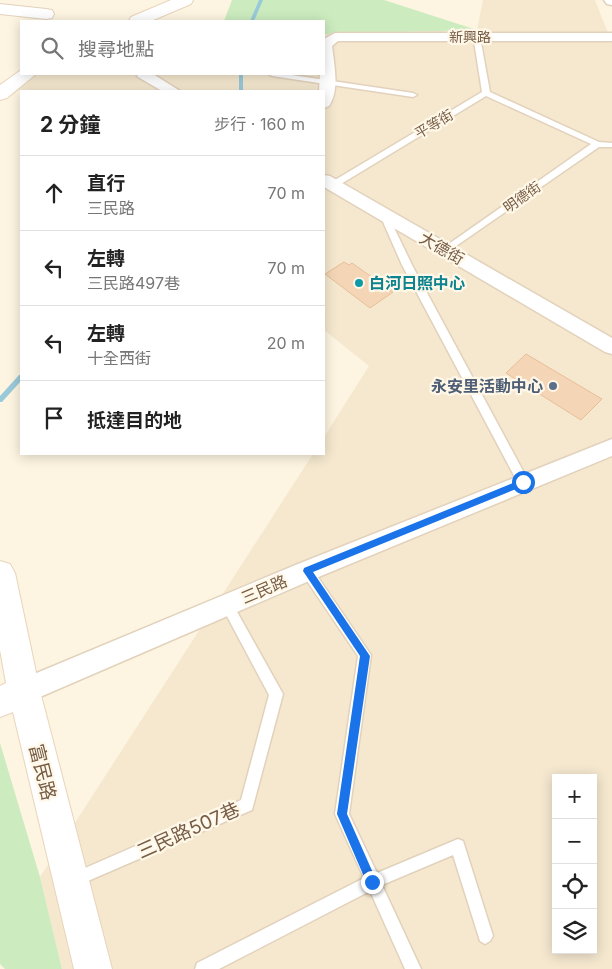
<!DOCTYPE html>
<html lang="zh-TW">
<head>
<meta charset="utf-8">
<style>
  :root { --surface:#fff; --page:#f6f6f6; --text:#222; --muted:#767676; --line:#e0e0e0 }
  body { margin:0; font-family:Inter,"Noto Sans TC",sans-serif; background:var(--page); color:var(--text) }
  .controls { position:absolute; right:15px; bottom:15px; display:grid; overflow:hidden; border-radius:0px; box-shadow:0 2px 12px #0003 }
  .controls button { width:45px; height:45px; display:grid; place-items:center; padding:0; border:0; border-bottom:1px solid var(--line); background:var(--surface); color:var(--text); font:25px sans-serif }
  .stop { position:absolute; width:15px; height:15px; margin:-11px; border:4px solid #1a73e8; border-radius:50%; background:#fff }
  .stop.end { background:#1a73e8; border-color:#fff; box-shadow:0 1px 5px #0008 }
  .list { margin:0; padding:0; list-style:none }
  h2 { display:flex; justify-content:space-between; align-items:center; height:65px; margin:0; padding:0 20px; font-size:21px }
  h2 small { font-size:16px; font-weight:400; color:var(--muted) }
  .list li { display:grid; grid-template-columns:32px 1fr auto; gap:15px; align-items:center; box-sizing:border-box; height:75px; padding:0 20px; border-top:1px solid var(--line) }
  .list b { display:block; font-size:19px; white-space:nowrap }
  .list p { margin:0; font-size:16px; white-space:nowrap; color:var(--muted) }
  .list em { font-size:16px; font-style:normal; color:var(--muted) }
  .icon { flex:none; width:28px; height:28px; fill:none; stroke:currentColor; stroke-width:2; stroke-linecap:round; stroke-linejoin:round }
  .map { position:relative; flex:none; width:612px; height:969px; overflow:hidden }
  .search { position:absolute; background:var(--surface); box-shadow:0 2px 12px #0003; left:20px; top:20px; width:305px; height:55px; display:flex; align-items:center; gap:12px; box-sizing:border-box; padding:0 18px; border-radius:0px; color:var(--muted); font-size:19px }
  .panel { position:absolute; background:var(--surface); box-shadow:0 2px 12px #0003; left:20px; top:90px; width:305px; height:365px; border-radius:0px }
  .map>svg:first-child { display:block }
  .residential { fill:#f5e8cf; fill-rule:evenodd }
  .green { fill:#ccecbf }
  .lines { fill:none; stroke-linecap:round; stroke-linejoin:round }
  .stream { fill:#9acada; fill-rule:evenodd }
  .building { fill:#f4d6b7; stroke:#e8be96 }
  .service-casing { stroke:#e2d2bc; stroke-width:3 }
  .minor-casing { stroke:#e2d2bc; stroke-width:3 }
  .tertiary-casing { stroke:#e2d2bc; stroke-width:2 }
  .secondary-casing { stroke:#e8d4ba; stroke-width:2 }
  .service { fill:#fff; fill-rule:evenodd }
  .minor { fill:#fff; fill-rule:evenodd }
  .tertiary { fill:#fff; fill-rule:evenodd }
  .secondary { fill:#fff; fill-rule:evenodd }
  .route { fill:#1a73e8 }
  .culture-dot { fill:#0f9aa8; stroke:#fff8e8; stroke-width:2 }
  .service-dot { fill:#5c6f8a; stroke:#fff8e8; stroke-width:2 }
  .labels { text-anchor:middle; stroke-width:4.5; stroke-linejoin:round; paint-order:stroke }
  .far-street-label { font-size:14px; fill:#765c46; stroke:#fff8e8 }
  .street-label { font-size:16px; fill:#765c46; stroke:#fff8e8 }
  .culture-label { font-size:16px; font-weight:bold; fill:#0d838f; stroke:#fff8e8; text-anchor:start }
  .service-label { font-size:16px; font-weight:bold; fill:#4e5e75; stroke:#fff8e8; text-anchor:end }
  .near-street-label { font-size:19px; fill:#765c46; stroke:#fff8e8 }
</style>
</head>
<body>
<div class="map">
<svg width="612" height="969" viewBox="0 0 612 969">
  <rect width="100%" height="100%" fill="#fdf5e1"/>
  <path class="residential" d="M 483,0 L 595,0 L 612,43 L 612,969 L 62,969 L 40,877 L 313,454 L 324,454 L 324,437 L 369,366 L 324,330 L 324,91 L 21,91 L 5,84 L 26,74 L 324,74 L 324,34 L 477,30 ZM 556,778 L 593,778 L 593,950 L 556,950 Z"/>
  <path class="green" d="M 232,0 L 384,0 L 477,30 L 324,34 L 324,21 L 224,21 Z
    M 0,743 L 40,877 L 62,969 L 5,969 L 0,964 Z"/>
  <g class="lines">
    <path class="stream" d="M 259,0 L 263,0 L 254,21 L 250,21 Z
      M 239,74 L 243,74 L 243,91 L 239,91 Z
      M 19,375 L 21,375 L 21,381 L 2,402 L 0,402 L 0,396 Z"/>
  </g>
  <path class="building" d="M 344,262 L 349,265 L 352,263 L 393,292 L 370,308 L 325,274 Z
    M 526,354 L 602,399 L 581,420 L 506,373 Z"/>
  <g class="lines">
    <defs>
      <path id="service" d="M 473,35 L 480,37 L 490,92 L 599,142 L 612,143 L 612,147 L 599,147 L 446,253 L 443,252 L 443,248 L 591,144 L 486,96 L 336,187 L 330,187 L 330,183 L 482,92 Z
        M 268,74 L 285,74 L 413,93 L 417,95 L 413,97 L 272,76 Z
        M 384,212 L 388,215 L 412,265 L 529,482 L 527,485 L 519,485 L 402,265 L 380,215 Z
        M 307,566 L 311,567 L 371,655 L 349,814 L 377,873 L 458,839 L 463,841 L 493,936 L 490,941 L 485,944 L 480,941 L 453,855 L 382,885 L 421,969 L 405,969 L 370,891 L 219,969 L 195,969 L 197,963 L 364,878 L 335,814 L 358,656 L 303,575 L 301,571 L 303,567 Z
        M 227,600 L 231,601 L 283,694 L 252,810 L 74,887 L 69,885 L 67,880 L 69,875 L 241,800 L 269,695 L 221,605 L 223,601 Z"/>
      <path id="minor" d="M 604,0 L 612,0 L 612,5 L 607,4 Z
        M 335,33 L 612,33 L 612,41 L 338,41 L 332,46 C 334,64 340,90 329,106 L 324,108 L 324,91 L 319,91 L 320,74 L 324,74 L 324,39 Z
        M 136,74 L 153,74 L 180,91 L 162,91 L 138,77 Z
        M 324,175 L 330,176 L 612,338 L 612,354 L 605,352 L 324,187 Z
        M 612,439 L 612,456 L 316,578 L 33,700 L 24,703 L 15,700 L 11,691 L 15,682 L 298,564 Z"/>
      <path id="tertiary" d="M 0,4 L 46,9 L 52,10 L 54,14 L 52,18 L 46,19 L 0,14 Z"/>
      <path id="secondary" d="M 171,0 L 193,0 L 191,4 L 151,21 L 129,21 L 131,17 Z
        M 21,70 L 21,74 L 36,74 L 7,98 L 0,100 L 0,85 Z
        M 0,561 L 10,564 L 15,573 L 40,691 L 112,969 L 74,969 L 13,712 L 0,717 L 0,686 L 6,683 L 0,650 Z"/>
    </defs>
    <use href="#service" class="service-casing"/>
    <use href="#minor" class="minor-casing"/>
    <use href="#tertiary" class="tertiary-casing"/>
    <use href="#secondary" class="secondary-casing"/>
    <use href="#service" class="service"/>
    <use href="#minor" class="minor"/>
    <use href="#tertiary" class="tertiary"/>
    <use href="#secondary" class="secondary"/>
  </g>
  <path class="route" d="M 523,479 L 527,482 L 526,485 L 313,572 L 370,656 L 347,814 L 377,882 L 376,886 L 372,888 L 368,886 L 337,814 L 360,656 L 303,571 L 304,568 Z"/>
  <circle class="culture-dot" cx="359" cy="283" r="5"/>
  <circle class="service-dot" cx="553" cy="386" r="5"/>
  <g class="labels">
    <g class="far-street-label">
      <text x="470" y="42">新興路</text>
      <text transform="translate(434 124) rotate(-31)" y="5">平等街</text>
      <text transform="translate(522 197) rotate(-35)" y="5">明德街</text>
    </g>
    <g class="street-label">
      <text transform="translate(442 248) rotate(30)" y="6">大德街</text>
      <text transform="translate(264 589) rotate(-23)" y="6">三民路</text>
    </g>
    <g class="culture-label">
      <text x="369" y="289">白河日照中心</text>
    </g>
    <g class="service-label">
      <text x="543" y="392">永安里活動中心</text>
    </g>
    <g class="near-street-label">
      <text transform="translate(43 772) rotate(76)" y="7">富民路</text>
      <text transform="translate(188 830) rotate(-24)" y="7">三民路507巷</text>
    </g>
  </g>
</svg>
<div class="controls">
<button>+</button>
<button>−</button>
<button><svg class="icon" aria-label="locate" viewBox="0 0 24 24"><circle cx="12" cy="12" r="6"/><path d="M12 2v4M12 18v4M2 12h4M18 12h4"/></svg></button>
<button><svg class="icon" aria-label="layers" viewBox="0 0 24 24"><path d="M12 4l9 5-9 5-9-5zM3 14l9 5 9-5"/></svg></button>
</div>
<div class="stop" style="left:523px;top:482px"></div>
<div class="stop end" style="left:372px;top:882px"></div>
<div class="search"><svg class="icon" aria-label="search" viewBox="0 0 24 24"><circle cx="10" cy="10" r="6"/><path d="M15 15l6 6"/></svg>搜尋地點</div>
<section class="panel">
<h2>2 分鐘<small>步行 · 160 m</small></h2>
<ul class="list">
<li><svg class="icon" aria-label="ahead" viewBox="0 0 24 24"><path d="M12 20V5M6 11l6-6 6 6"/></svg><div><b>直行</b><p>三民路</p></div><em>70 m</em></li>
<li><svg class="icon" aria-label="left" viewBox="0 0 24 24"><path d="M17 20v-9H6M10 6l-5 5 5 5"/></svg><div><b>左轉</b><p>三民路497巷</p></div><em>70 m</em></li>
<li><svg class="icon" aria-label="left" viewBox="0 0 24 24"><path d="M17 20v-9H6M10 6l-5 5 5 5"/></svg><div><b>左轉</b><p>十全西街</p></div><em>20 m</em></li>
<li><svg class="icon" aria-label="arrive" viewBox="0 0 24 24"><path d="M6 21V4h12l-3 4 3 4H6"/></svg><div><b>抵達目的地</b></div></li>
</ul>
</section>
</div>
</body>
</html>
